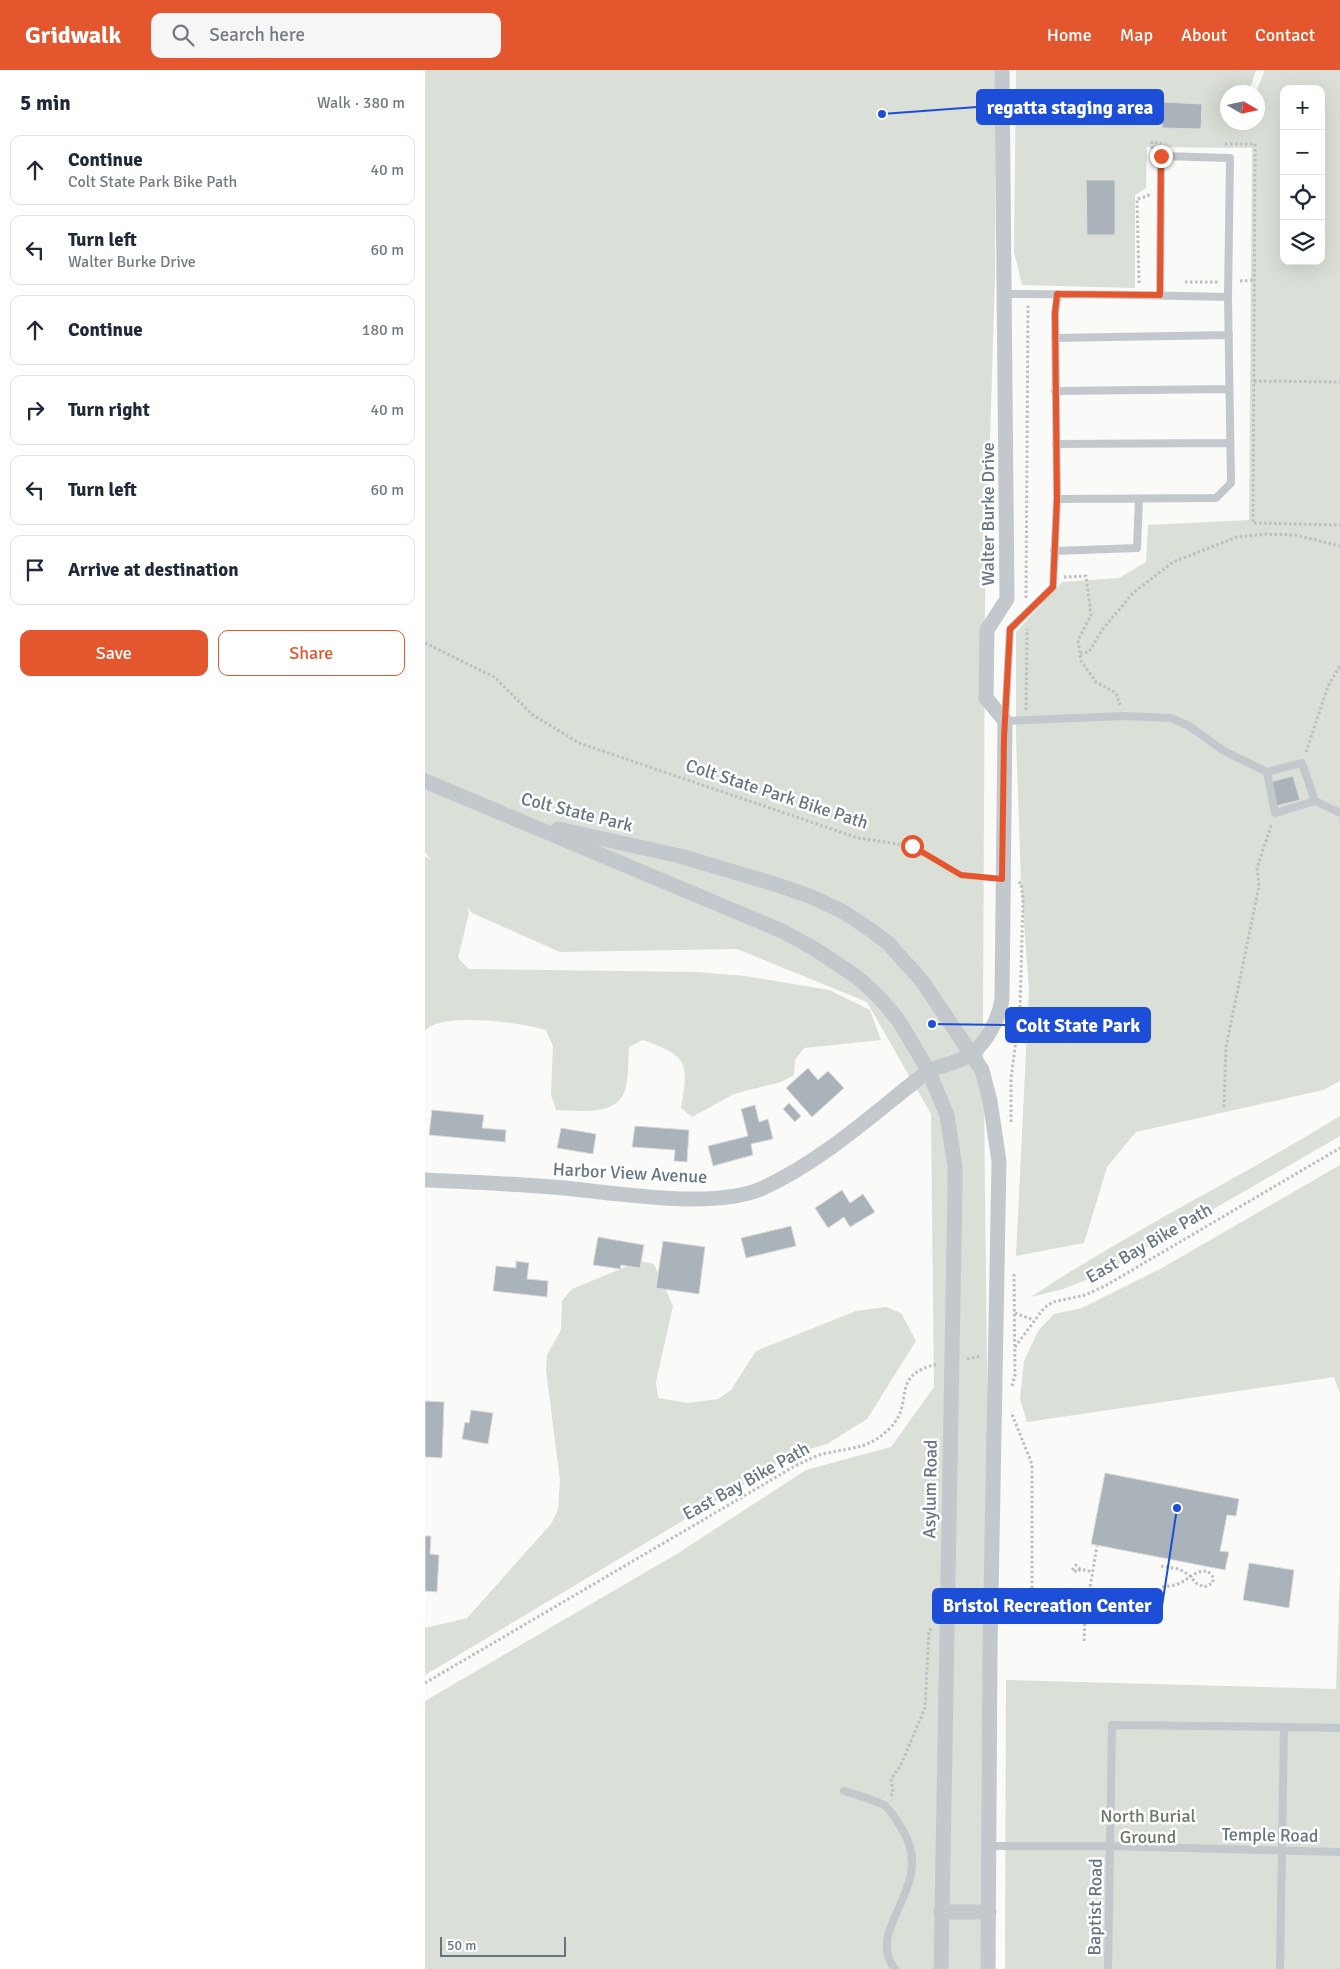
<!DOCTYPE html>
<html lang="en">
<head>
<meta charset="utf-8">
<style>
  :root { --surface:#fff; --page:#f6f6f7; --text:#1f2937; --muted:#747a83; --line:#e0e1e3; --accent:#e4572e }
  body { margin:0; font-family:Signika,sans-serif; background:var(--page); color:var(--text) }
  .controls { position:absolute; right:15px; top:15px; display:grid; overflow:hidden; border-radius:10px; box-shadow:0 5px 20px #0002 }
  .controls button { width:45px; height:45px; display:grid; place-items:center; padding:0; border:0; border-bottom:1px solid var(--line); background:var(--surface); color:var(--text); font:25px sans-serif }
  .compass { position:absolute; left:795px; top:15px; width:45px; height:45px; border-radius:50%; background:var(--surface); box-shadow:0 5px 20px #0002; rotate:99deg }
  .scale { position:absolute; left:15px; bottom:12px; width:126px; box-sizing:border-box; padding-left:5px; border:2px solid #657683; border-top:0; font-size:14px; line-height:18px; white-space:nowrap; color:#657683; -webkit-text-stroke:4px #fff; paint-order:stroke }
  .stop { position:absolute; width:15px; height:15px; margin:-11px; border:4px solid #e4572e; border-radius:50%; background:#fff }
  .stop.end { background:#e4572e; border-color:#fff; box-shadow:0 1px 5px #0008 }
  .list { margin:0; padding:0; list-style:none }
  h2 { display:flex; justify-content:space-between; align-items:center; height:65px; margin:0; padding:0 20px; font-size:21px }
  h2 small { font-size:16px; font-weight:400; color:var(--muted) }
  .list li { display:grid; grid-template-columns:32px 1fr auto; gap:15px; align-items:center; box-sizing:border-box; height:70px; margin:0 10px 10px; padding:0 10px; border:1px solid var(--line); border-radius:10px }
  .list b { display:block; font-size:19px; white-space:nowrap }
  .list p { margin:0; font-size:16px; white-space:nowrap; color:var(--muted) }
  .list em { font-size:16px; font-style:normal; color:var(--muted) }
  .actions { display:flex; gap:10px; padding:15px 20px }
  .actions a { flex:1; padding:11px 0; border:1px solid var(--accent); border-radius:10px; text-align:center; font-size:18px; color:var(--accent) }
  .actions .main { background:var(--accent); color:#fff }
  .icon { flex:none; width:28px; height:28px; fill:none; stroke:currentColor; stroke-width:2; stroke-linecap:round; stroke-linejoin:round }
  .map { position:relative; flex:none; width:915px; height:1899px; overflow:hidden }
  header { display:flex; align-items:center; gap:30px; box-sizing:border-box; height:70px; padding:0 25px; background:var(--accent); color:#fff }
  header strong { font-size:24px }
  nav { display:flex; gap:28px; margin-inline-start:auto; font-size:18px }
  .search { width:350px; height:45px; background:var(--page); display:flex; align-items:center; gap:12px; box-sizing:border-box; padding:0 18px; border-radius:10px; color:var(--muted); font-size:19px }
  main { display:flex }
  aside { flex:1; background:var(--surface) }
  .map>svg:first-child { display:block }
  .green { fill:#dadfd7; fill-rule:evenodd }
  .building { fill:#aab3b9; stroke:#dcdcda }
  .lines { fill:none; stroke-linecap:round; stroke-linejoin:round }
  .path { stroke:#bbbfc2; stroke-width:3; stroke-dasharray:2.5 2.5; stroke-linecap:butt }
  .service { stroke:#c3c8cc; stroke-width:8 }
  .minor { stroke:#c3c8cc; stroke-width:15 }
  .route { stroke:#e4572e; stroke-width:6 }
  .labels { text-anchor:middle; stroke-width:5; stroke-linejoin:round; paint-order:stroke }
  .street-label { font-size:18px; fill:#657683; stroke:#fff }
  .park-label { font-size:18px; fill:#687a64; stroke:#fff }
  .leader { fill:none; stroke:#1d4ed8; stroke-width:2 }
  .callout-dot { fill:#1d4ed8; stroke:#fff; stroke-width:2 }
  .callout { fill:#1d4ed8; stroke:#1d4ed8; stroke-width:2 }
  .callout-label { font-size:19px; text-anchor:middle; font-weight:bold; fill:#fff }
</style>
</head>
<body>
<header>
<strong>Gridwalk</strong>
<div class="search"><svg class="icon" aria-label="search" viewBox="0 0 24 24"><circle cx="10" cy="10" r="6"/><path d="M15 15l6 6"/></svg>Search here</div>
<nav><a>Home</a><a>Map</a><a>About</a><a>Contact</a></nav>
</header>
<main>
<aside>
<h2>5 min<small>Walk · 380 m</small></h2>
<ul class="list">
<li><svg class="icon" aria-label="ahead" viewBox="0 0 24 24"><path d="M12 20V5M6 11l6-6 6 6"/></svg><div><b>Continue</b><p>Colt State Park Bike Path</p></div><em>40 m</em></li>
<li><svg class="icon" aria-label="left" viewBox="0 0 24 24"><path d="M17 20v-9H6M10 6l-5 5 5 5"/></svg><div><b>Turn left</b><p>Walter Burke Drive</p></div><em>60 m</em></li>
<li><svg class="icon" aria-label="ahead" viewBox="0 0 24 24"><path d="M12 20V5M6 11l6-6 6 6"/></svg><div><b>Continue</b></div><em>180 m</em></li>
<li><svg class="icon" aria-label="right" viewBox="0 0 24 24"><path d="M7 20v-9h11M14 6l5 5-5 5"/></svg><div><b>Turn right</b></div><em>40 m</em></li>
<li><svg class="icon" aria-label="left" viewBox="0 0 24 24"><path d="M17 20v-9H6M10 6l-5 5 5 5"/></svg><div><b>Turn left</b></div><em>60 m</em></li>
<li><svg class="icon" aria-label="arrive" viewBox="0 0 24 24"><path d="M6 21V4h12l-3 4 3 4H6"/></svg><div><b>Arrive at destination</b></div></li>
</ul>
<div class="actions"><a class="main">Save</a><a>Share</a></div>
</aside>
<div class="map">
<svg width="915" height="1899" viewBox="0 0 915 1899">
  <rect width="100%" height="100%" fill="#fafaf8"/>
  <path class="green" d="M 0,0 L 571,0 L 570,205 L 560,532 L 558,948 L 569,1899 L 0,1899 L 0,1631 L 255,1482 L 381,1400 L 466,1377 L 509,1317 L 506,1044 L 442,932 L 312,879 L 135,882 L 47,843 L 42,837 L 44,843 L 33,888 L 44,899 L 272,902 L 320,906 L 404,920 L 445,940 L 456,970 L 379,978 L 370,990 L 369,1005 L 356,1012 L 309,1024 L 267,1047 L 256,1038 C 264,992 263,986 218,970 L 204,977 C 203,990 204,1011 199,1023 C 188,1047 152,1040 131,1040 L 126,1025 L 128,976 L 121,960 C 99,953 15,941 0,961 L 0,786 L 6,790 L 0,782 Z
    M 591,0 L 831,0 L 824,22 L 802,22 L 802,52 L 832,52 L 831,22 L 840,0 L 915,0 L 915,1011 L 898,1020 L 711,1062 L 682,1097 L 659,1173 L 591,1186 L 604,920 L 596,813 L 591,666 L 591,562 L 637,512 L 694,508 L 721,492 L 723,455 L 824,450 L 827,78 L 722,77 L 721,118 L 710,125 L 710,218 L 597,215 L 589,182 ZM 859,19 L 896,19 L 896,191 L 859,191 Z
    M 915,1046 L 915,1066 L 676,1204 L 638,1219 L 606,1227 C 705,1161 813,1109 915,1046 Z
    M 915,1095 L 915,1324 L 909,1307 L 602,1352 L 595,1329 L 599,1291 L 613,1261 L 629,1244 L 657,1238 L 737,1198 Z
    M 215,1191 L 229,1194 L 248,1236 L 231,1312 L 233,1328 L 263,1333 L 293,1329 L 306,1320 L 331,1281 L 431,1241 L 461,1237 L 476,1243 L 491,1271 L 442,1349 L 402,1374 L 371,1383 L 0,1605 L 0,1558 L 42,1548 L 126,1454 L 133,1440 L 135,1410 L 121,1300 L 122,1285 L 136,1260 L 137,1231 L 147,1219 Z
    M 915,1502 L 915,1899 L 580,1899 L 581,1610 L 911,1619 Z"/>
  <path class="building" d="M 738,32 L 777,34 L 776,59 L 737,58 Z
    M 661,110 L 690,110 L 690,165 L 662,165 Z
    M 868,706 L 875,730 L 851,736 L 845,712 Z
    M 383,998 L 393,1010 L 403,1001 L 419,1018 L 387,1047 L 361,1018 Z
    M 364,1033 L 376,1046 L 370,1052 L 358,1039 Z
    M 330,1035 L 334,1052 L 343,1049 L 348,1069 L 326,1074 L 328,1085 L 288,1096 L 283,1076 L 323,1066 L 316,1039 Z
    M 7,1040 L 59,1045 L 57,1058 L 81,1060 L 80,1072 L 4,1065 Z
    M 210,1056 L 264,1060 L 262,1092 L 249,1091 L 250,1080 L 207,1077 Z
    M 136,1058 L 171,1064 L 168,1084 L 132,1078 Z
    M 417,1120 L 425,1133 L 438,1124 L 450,1142 L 425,1157 L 419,1147 L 403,1158 L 390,1138 Z
    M 366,1156 L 371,1176 L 321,1188 L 316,1168 Z
    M 173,1167 L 219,1175 L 215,1198 L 196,1195 L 195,1199 L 168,1195 Z
    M 238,1171 L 280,1177 L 274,1224 L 231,1218 Z
    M 91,1191 L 104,1193 L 102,1209 L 123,1211 L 122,1227 L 68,1221 L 71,1196 L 91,1198 Z
    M 0,1331 L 19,1332 L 17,1388 L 0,1387 Z
    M 46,1340 L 68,1343 L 63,1374 L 37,1369 L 40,1352 L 44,1353 Z
    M 680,1403 L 814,1429 L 811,1446 L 802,1445 L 795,1481 L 804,1482 L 800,1500 L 666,1474 Z
    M 0,1466 L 6,1466 L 5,1484 L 14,1485 L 12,1522 L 0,1521 Z
    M 824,1493 L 869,1500 L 864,1538 L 818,1530 Z"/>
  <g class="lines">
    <path class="path" d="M 800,74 L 830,74 L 828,453 L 915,455
      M 727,79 L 727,72 L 736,73
      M 815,211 L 829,210
      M 760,212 L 793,212
      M 714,213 L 712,129 L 723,126 L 724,123
      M 829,311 L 915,312
      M 639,507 L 661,506 L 666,545 L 653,570 L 656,591 L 671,612 L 691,623 L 695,635
      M 601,528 L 603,234
      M 0,573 L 69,607 L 108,645 L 154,673 L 433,768 L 487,776 L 536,805 L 564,808
      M 655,583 L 664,582 L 677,560 L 708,523 L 748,492 L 812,467 L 841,464 L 870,465 L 915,476
      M 601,640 L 602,559
      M 881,682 L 903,616 L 915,596
      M 799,1037 L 801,977 L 834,816 L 832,798 L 847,753
      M 586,1052 L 586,1008 L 595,940 L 598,830 L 596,813 L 592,812
      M 590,1243 L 609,1250
      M 590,1277 L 619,1238 L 628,1232 L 660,1225 L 680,1216 L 915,1078
      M 542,1289 L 555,1286
      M 587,1316 L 590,1305 L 589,1203
      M 736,1496 L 754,1499 L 764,1505 L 765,1506 L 771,1513 L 779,1517 L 788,1513 L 788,1507 L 783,1501 C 770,1500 765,1509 753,1514 C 748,1516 742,1516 737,1517
      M 655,1499 L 653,1502 L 647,1500 L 651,1495 L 655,1499 L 668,1502
      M 581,1544 L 599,1537 L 607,1521 L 607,1394 L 586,1342
      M 537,1552 L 550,1548
      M 659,1571 L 660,1547 L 672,1476
      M 0,1613 L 370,1396 C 381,1391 391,1385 402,1383 C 429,1377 444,1379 465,1358 C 491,1332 463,1305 513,1294
      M 466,1726 L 468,1722 L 466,1709 L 475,1697 L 500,1638 L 504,1560 L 507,1559"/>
    <path class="service" d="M 578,224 C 653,224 728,225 803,227 L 806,413 L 791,428 L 632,429 L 630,243 L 633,224
      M 735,225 L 736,86 L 805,88 L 803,227
      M 630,268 L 804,265
      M 630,321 L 804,319
      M 631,374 L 805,373
      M 632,429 L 628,517 L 585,559 L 580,651 L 699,646 L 746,648 L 764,656 L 799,681 L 842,702 L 877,693 L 890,731 L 850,743 L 842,702
      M 629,481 L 712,478 L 714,429
      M 890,731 L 915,743
      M 419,1721 C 432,1725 447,1729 459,1735 C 465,1739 471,1749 475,1756 C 516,1816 437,1857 470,1899
      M 564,1776 L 686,1776 L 915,1782
      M 683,1899 L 687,1655 L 859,1657
      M 855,1899 L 859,1657 L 915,1658"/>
    <path class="minor" d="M 0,711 L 357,861 L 390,879 L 432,907 L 455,928 L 474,951 L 503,1000 L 522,1045 L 530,1097 L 530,1118 L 516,1899
      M 133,759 L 255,786 L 353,815 L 387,827 L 417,841 L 443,858 L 463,873 L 497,911 L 557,1000 L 565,1031 L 574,1091 L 565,1581 L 563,1899
      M 0,1110 C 46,1112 93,1114 139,1118 C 192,1123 290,1140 338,1118 C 397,1091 447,1045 498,1005 C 511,994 532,995 546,984 C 562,972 574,949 577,929 L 580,651 L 561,628 L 562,560 L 582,529 L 577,0
      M 516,1842 L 564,1842"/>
  </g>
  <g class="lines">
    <path class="route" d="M 487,776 L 536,805 L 577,809 L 579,668 L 585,559 L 628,517 L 632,429 L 630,243 L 632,224 L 735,225 L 736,86"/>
  </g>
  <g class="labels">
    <g class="street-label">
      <text transform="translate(563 444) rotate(-90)" y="6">Walter Burke Drive</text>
      <text transform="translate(352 724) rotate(18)" y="6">Colt State Park Bike Path</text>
      <text transform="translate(152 742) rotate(14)" y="6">Colt State Park</text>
      <text transform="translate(205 1103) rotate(3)" y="6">Harbor View Avenue</text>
      <text transform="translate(724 1173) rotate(-30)" y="6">East Bay Bike Path</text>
      <text transform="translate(321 1411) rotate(-29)" y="6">East Bay Bike Path</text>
      <text transform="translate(505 1419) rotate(-89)" y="6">Asylum Road</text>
      <text transform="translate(845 1765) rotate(1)" y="6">Temple Road</text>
      <text transform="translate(670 1837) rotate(-89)" y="6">Baptist Road</text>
    </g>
    <g class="park-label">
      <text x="723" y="1752">North Burial<tspan x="723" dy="21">Ground</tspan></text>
    </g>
  </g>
  <path class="leader" d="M457 44L552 37M507 954L581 955M752 1438L737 1536"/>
  <g class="callout-dot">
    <circle cx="457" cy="44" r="5"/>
    <circle cx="507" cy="954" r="5"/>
    <circle cx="752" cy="1438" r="5"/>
  </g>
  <g class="callout">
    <rect x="552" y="20" width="186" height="34" rx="5"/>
    <rect x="581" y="938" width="144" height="34" rx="5"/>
    <rect x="508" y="1519" width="229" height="34" rx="5"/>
  </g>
  <g class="callout-label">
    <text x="645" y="44">regatta staging area</text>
    <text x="653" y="962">Colt State Park</text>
    <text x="622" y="1542">Bristol Recreation Center</text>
  </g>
</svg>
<div class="controls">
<button>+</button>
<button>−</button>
<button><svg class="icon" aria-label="locate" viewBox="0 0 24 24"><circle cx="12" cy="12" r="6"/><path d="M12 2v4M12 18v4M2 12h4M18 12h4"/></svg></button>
<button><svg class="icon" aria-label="layers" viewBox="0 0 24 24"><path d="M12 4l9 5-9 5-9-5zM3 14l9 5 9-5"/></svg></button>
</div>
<svg class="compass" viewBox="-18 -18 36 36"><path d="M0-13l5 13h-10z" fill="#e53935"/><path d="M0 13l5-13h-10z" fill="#747a83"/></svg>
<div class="scale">50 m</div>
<div class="stop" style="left:487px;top:776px"></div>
<div class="stop end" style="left:736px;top:86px"></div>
</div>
</main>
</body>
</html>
